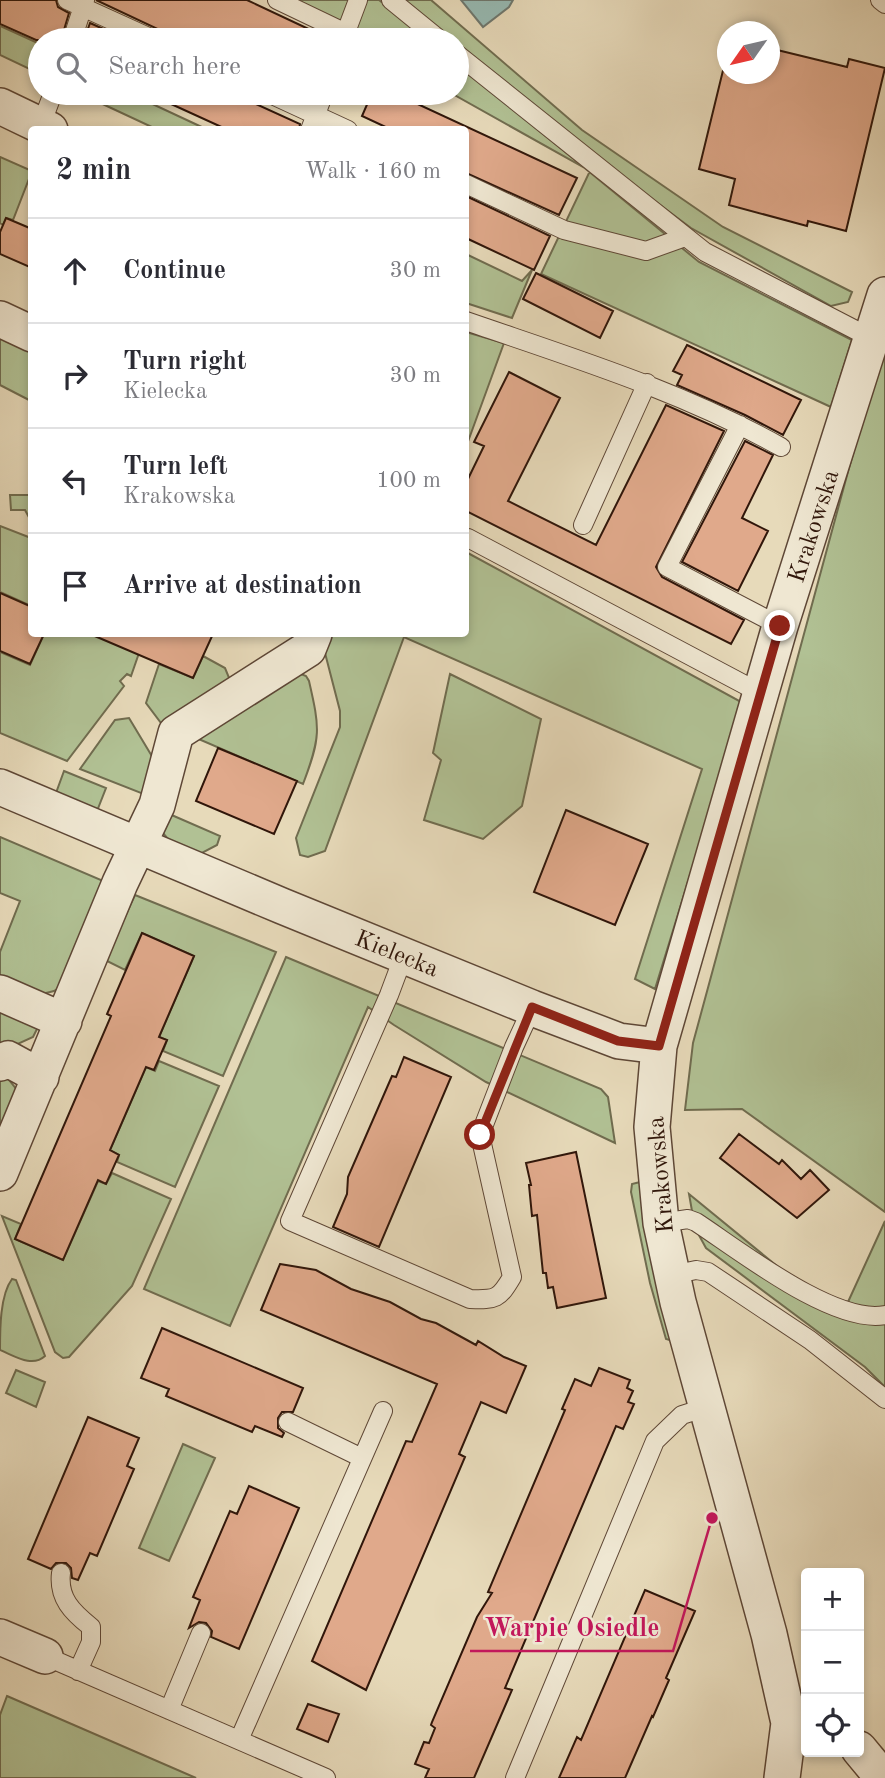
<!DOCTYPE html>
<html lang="en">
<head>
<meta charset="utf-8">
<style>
  :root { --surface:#fff; --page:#f2f2f3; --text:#2b2b33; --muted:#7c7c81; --line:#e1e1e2 }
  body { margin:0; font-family:"Old Standard TT",serif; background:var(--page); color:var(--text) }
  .controls { position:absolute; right:21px; bottom:21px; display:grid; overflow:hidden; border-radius:7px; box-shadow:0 4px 10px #0003 }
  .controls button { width:63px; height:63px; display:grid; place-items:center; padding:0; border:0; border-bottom:2px solid var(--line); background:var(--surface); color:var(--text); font:35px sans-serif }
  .compass { position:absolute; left:717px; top:21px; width:63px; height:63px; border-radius:50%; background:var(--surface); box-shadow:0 4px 10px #0003; rotate:236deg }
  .stop { position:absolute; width:21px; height:21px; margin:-16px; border:5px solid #8f2418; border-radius:50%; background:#fff }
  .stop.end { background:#8f2418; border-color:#fff; box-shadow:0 2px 7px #0008 }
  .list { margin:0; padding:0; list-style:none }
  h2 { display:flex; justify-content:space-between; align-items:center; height:91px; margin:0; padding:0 28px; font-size:30px }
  h2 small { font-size:23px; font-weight:400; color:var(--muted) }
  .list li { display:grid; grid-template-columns:46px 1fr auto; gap:21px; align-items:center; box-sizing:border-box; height:105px; padding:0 28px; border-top:2px solid var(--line) }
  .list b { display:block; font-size:26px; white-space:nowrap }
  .list p { margin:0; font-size:23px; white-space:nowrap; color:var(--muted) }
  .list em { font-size:23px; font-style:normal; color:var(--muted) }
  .icon { flex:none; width:38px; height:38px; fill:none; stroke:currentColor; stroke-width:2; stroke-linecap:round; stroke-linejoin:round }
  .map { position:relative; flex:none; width:885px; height:1778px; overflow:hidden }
  .search { position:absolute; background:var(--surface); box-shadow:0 4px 10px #0003; left:28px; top:28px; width:441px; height:77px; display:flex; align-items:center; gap:18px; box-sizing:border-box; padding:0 24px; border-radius:38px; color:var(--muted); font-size:26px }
  .panel { position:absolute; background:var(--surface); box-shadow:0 4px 10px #0003; left:28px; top:126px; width:441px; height:511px; border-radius:7px }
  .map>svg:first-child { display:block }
  .green { fill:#b1c194; stroke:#706c4f; stroke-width:2 }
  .water { fill:#97bab3; stroke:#6e786f; stroke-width:2 }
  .building { fill:#e0a98b; stroke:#30160a; stroke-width:2 }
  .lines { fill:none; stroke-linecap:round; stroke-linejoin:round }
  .service-casing { stroke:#5e4736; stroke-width:20 }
  .minor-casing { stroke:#5e4736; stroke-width:38 }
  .service { stroke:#efe7d2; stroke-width:18 }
  .minor { stroke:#efe7d2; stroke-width:35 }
  .route { stroke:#8f2418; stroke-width:9 }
  .labels { text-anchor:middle; stroke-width:5; stroke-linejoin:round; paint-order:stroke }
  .street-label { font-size:24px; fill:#30160a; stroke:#efe7d2 }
  .leader { fill:none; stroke:#c2185b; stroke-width:2.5 }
  .callout-dot { fill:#c2185b; stroke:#efe7d2; stroke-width:2.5 }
  .callout-label { font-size:26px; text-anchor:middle; font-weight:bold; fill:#c2185b; stroke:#efe7d2; stroke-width:5; stroke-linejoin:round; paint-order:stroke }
</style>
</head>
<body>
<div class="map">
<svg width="885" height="1778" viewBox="0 0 885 1778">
  <rect width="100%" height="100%" fill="#e7daba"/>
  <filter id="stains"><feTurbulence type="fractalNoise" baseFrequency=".00286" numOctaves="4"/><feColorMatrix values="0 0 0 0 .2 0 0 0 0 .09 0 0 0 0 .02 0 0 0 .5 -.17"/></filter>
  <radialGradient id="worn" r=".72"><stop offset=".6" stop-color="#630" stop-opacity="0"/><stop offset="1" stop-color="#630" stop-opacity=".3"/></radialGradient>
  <path class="green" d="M 288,0 L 379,0 L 429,40 L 359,40 Z
    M 403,0 L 431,0 L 582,130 L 723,227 L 852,292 L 848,302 L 831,306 L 691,228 L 534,111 L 457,46 L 457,40 L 451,40 Z
    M 0,26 L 40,44 L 40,74 L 0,55 Z
    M 457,63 L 699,262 L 852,340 L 831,407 L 541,274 L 590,171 L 451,93 L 457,93 Z
    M 79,93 L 129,93 L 206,129 L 156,129 Z
    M 0,157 L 32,171 L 13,220 L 6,218 L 3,225 L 0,223 Z
    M 466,254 L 522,281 L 532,270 L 512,318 L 466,303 Z
    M 466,332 L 504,343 L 466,447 Z
    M 0,334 L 31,349 L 31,401 L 0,385 Z
    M 885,342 L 885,1212 L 742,1109 L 685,1110 L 693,1043 L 849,468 Z
    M 31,453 L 31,521 L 25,510 L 11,510 L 10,495 L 29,495 Z
    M 0,526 L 31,538 L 31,606 L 0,592 Z
    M 466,552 L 743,703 L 655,989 L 635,979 L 702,769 L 404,637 L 325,851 L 308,857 L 300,855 L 296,838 L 340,727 L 340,711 L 325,653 L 331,634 L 466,634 Z
    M 44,634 L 114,634 L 111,640 L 139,653 L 131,676 L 127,674 L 120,681 L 124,686 L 67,761 L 0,733 L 0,652 L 30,665 Z
    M 203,656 L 225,668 L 232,685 L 167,723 L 161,723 L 146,703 L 159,664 L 193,678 Z
    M 296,672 L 306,676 L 309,681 C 320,729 321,737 303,784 L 194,737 Z
    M 450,674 L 541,719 L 522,806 L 483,839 L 424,820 L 441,760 L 433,753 Z
    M 129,718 L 153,758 L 146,795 L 80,769 L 115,720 Z
    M 64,771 L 106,788 L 97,811 L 56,793 Z
    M 167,813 L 220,836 L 217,845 L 200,854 L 168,839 L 162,832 Z
    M 0,837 L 108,883 L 73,979 L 54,991 L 42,994 L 0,979 L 0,952 L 20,901 L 0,893 Z
    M 135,895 L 276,952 L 223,1076 L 163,1051 L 167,1040 L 159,1037 L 194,956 L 142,933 L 125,970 L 105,960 Z
    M 286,957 L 601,1089 L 608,1097 L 615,1143 L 486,1082 L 394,1025 L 368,1007 L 230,1326 L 144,1289 Z
    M 0,1006 L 40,1023 L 33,1037 L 0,1052 Z
    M 159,1061 L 219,1086 L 175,1187 L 117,1162 L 119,1155 L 110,1150 L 146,1067 L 155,1071 Z
    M 1,1070 L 17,1090 L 0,1140 L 0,1071 Z
    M 112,1173 L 171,1199 L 132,1286 L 69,1357 L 63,1358 L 55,1352 L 2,1216 L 21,1224 L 15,1239 L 63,1260 L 98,1181 L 106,1184 Z
    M 640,1182 L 673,1341 L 666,1339 L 650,1283 L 631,1192 L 632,1184 Z
    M 689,1194 L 810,1293 L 848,1302 L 885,1221 L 885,1387 L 865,1367 L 706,1248 L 695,1228 Z
    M 12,1279 L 16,1280 L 45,1356 C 32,1368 15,1356 0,1350 C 0,1329 0,1295 12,1279 Z
    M 16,1370 L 45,1382 L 36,1407 L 6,1393 Z
    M 183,1444 L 215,1458 L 169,1561 L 139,1548 Z
    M 7,1696 L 196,1778 L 0,1778 L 0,1715 Z"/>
  <path class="water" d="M 461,0 L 513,0 L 509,7 L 483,27 Z"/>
  <path class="building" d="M 0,0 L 56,0 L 58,7 L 69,13 L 61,40 L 36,40 L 0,24 Z
    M 96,0 L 247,0 L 332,40 L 198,40 L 182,33 L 178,40 L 166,40 L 165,34 L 160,30 Z
    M 90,23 L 128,40 L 84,40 Z
    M 769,48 L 847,67 L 849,59 L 885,68 L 846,231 L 808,221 L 807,226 L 729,205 L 735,179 L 699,169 L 727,54 L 727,74 L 769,74 Z
    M 147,93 L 232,93 L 300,124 L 299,130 L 228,130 Z
    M 372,93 L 394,93 L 577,178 L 559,215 L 466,173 L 466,130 L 392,130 L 362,116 Z
    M 466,196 L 550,236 L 534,270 L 466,238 Z
    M 6,218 L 32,229 L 32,268 L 0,254 L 0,232 Z
    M 536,273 L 613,311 L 600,338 L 523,299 Z
    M 687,345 L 801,400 L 783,435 L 745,415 L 677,385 L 682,375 L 673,371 Z
    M 509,372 L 560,398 L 508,501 L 596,545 L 666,405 L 724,431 L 656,567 L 662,577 L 744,620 L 731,644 L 466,511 L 466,483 L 484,446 L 474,442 Z
    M 745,441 L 773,455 L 742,518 L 768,531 L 738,591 L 682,562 Z
    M 0,593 L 32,607 L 32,634 L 44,634 L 30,664 L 0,651 Z
    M 90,634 L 213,634 L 193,678 Z
    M 218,748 L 297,781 L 274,834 L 196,801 Z
    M 566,810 L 648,844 L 615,925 L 534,892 Z
    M 142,933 L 194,956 L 159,1037 L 167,1040 L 154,1070 L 146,1067 L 110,1150 L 119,1155 L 106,1184 L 98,1180 L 63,1260 L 15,1239 L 111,1016 L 107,1014 Z
    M 404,1057 L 451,1077 L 379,1247 L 333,1227 L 347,1194 L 348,1177 L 392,1076 L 396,1077 Z
    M 739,1134 L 779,1164 L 782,1160 L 801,1179 L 810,1170 L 829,1190 L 797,1218 L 720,1158 Z
    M 576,1152 L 606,1298 L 557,1308 L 553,1287 L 548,1288 L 546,1273 L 543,1273 L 537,1215 L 532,1216 L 529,1185 L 531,1185 L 526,1163 Z
    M 280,1264 L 316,1270 L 351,1289 L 390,1302 L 421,1319 L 436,1323 L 476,1345 L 478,1341 L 504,1357 L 526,1366 L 506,1413 L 481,1402 L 459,1454 L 465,1457 L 366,1690 L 312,1661 L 406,1441 L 412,1442 L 437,1384 L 261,1310 Z
    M 162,1328 L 303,1388 L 293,1412 L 282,1412 L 278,1418 L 278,1428 L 284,1433 L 282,1437 L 255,1426 L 252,1432 L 166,1396 L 169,1389 L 141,1378 Z
    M 599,1368 L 630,1380 L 627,1388 L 633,1391 L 628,1402 L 634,1404 L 623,1429 L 616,1426 L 505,1688 L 512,1690 L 474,1778 L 425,1778 L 429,1769 L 415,1764 L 424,1742 L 429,1743 L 435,1728 L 431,1725 L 432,1722 L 477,1617 L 492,1593 L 488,1592 L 565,1410 L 562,1409 L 575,1379 L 591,1386 Z
    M 88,1417 L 139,1438 L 127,1466 L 134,1469 L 97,1556 L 90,1553 L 78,1580 L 72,1578 L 71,1568 L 66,1563 L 56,1563 L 51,1569 L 28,1559 Z
    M 249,1486 L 299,1508 L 239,1649 L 211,1637 L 212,1631 L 206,1623 L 199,1622 L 189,1628 L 200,1600 L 193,1597 L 230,1511 L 237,1514 Z
    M 645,1590 L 695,1611 L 666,1678 L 669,1680 L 653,1717 L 652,1716 L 625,1778 L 559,1778 L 577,1737 L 581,1740 Z
    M 308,1704 L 339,1714 L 328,1742 L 297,1729 Z"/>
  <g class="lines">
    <defs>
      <path id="service" d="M 67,0 L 155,40
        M 277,0 L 346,33
        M 391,0 L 440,40
        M 880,0 L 885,4
        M 72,40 L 85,0
        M 343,40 L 358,0
        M 457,54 L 705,252 L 871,338
        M 268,93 L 348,130
        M 41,125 L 53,93
        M 310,130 L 324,93
        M 466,184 L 564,230 L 646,251 L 685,237
        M 466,321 C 573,358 681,391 781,447
        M 740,425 L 667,567 L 780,626
        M 583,525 L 647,383
        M 468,538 L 762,694
        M 404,955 L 389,995 L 290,1221 L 470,1299 C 496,1300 499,1299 512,1277 L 480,1135 L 514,1047 L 532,1008
        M 661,1223 L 688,1219 L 696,1222 C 739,1250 834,1325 885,1315
        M 672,1275 L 696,1270 L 708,1272 L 810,1340 L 885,1399
        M 288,1422 L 362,1458
        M 61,1573 C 58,1598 72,1612 91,1627 L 91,1642 L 78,1671
        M 45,1656 L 326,1778
        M 169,1710 L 201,1633
        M 239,1740 L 383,1411
        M 515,1778 L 655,1441 L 682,1415 L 707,1407"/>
      <path id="minor" d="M 0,106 L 50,130
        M 0,319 L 32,334
        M 0,787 L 282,906 L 532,1008 L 619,1041 L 659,1046
        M 0,993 L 64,1021
        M 0,1063 L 8,1059 L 41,1077
        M 0,1173 L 120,883 L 157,805 L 176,733 L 308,649 L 314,634
        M 0,1637 L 45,1656
        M 859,1749 L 883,1778
        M 782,1778 L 789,1723 L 769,1634 L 678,1302 L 661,1223 L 652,1127 L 659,1046 L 780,626 L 885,295"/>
    </defs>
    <use href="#service" class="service-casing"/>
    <use href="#minor" class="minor-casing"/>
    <use href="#service" class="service"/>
    <use href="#minor" class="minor"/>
  </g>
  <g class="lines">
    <path class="route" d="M 480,1135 L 532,1007 L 618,1041 L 659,1046 L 780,626"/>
  </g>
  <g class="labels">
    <g class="street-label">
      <text transform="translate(813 526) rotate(-72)" y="8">Krakowska</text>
      <text transform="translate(397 953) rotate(22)" y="8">Kielecka</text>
      <text transform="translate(660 1175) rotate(-95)" y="8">Krakowska</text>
    </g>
  </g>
  <path class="leader" d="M712 1518L673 1651H470"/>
  <circle class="callout-dot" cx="712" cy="1518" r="7"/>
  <g class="callout-label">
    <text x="572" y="1636">Warpie Osiedle</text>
  </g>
  <rect width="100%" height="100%" filter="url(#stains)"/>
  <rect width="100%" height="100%" fill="url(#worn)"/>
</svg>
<div class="controls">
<button>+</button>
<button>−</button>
<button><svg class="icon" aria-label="locate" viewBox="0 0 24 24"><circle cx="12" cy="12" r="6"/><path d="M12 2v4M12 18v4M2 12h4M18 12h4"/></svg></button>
</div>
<svg class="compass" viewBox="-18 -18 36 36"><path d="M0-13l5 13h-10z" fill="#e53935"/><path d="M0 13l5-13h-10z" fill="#7c7c81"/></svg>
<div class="stop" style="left:480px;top:1135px"></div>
<div class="stop end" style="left:780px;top:626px"></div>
<div class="search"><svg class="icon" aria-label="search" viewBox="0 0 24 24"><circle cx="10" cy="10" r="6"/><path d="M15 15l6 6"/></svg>Search here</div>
<section class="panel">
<h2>2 min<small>Walk · 160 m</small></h2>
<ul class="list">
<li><svg class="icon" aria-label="ahead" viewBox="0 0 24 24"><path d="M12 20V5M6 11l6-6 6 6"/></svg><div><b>Continue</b></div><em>30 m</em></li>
<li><svg class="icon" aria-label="right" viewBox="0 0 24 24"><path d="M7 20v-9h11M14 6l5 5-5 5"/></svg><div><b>Turn right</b><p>Kielecka</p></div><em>30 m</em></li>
<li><svg class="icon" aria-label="left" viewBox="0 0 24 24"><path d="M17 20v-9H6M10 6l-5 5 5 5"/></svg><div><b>Turn left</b><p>Krakowska</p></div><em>100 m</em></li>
<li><svg class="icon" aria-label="arrive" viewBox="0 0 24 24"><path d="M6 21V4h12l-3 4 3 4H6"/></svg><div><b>Arrive at destination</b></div></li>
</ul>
</section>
</div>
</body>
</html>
